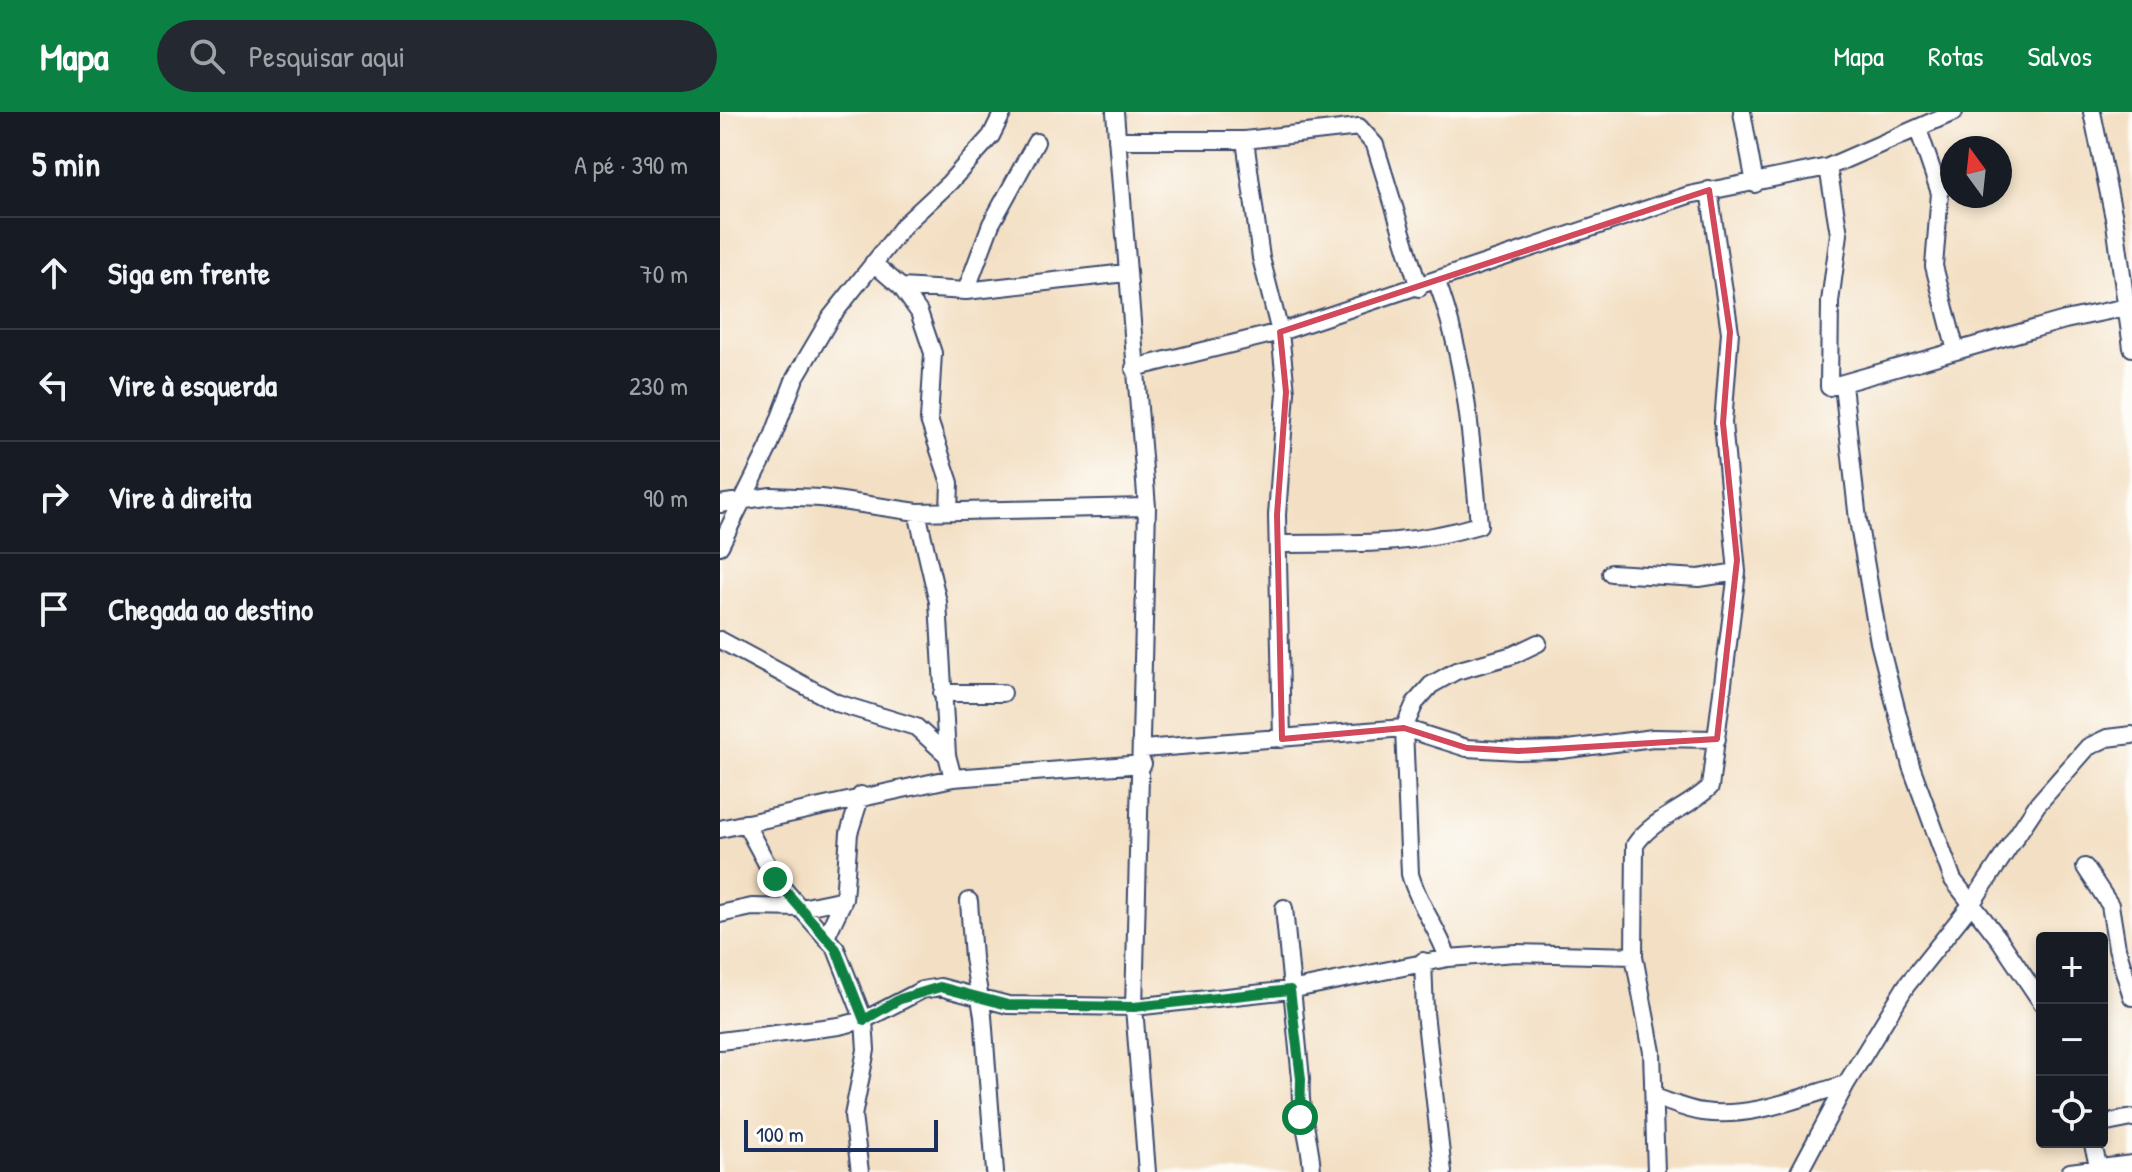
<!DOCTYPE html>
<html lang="pt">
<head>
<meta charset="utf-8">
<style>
  :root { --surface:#171b24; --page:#242831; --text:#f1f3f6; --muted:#9ea1a6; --line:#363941; --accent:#0b8043 }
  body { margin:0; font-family:"Patrick Hand",sans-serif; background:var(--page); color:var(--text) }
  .controls { position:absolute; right:24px; bottom:24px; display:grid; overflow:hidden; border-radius:8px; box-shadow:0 4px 12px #0003 }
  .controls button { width:72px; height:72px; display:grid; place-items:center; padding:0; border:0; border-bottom:2px solid var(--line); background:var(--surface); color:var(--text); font:40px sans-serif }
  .compass { position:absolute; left:1220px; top:24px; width:72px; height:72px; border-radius:50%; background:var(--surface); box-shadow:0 4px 12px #0003; rotate:345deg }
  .scale { position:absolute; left:24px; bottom:20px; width:194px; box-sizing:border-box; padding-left:8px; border:4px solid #1b2f5e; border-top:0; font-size:22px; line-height:28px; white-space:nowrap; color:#1b2f5e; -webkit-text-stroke:6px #fdfcf7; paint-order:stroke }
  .stop { position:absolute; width:24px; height:24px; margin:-18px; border:6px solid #0b8043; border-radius:50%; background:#fff }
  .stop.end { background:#0b8043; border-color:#fff; box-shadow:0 2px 8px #0008 }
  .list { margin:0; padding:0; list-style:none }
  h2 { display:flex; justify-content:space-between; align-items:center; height:104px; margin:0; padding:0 32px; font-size:34px }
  h2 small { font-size:26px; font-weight:400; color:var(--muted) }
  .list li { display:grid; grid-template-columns:52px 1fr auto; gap:24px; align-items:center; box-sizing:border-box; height:112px; padding:0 32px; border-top:2px solid var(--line) }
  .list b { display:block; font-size:30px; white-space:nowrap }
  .list em { font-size:26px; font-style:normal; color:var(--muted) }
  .icon { flex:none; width:44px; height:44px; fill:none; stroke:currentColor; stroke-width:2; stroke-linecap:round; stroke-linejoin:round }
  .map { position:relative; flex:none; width:1412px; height:1060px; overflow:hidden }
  header { display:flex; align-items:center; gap:48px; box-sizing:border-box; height:112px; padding:0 40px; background:var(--accent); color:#fff }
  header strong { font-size:38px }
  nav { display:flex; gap:44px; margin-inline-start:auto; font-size:28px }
  .search { width:560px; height:72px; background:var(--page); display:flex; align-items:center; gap:20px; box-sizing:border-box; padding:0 28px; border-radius:44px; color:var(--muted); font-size:30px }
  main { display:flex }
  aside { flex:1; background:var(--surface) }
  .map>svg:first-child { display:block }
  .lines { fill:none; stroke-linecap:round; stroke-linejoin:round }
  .minor-casing { stroke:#3b496d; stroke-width:20 }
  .minor { stroke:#fff; stroke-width:16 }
  .route { stroke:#0b8043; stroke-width:10 }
  .marked { fill:none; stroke:#d1495b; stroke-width:6; stroke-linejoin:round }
</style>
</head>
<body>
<header>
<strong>Mapa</strong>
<div class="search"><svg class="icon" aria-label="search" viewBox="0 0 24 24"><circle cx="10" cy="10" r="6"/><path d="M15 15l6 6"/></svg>Pesquisar aqui</div>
<nav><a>Mapa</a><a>Rotas</a><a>Salvos</a></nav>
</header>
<main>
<aside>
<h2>5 min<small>A pé · 390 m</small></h2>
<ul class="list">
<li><svg class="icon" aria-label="ahead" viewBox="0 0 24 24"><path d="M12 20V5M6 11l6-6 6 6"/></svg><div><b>Siga em frente</b></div><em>70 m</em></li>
<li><svg class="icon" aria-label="left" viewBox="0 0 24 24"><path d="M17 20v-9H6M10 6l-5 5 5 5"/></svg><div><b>Vire à esquerda</b></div><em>230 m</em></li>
<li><svg class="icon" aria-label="right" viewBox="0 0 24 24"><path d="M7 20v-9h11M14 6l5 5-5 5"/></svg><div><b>Vire à direita</b></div><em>90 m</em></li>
<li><svg class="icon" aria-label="arrive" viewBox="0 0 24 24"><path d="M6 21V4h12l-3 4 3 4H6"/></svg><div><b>Chegada ao destino</b></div></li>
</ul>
</aside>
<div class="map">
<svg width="1412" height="1060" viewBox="0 0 1412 1060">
  <rect width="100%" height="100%" fill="#fdfcf7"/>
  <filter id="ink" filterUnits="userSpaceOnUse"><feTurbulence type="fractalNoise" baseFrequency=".0125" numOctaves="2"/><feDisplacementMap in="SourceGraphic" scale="16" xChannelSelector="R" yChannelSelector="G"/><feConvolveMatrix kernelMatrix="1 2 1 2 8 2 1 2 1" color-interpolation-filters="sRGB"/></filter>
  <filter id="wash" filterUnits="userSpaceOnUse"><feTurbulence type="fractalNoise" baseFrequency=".006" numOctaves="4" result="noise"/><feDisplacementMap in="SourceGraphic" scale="32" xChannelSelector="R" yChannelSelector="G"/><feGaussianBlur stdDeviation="1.8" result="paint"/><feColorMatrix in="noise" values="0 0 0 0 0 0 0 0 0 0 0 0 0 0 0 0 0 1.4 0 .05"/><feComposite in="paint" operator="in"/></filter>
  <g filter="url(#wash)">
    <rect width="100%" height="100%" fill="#f3dfc3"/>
  </g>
  <g filter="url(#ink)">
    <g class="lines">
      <defs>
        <path id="minor" d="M 395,0 L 427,395 L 414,895 L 427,1060
          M 1022,0 L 1035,72
          M 1372,0 L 1395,111 L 1412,236
          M 1198,17 L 1220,81 L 1214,154 L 1236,239
          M 397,28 L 525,28 L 639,15 L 655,33 L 699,176
          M 525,28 L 541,146 L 560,220 L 566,280 L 557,403 L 562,627
          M 1108,55 L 1119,122 L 1110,190 L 1109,275 L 1345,208 L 1407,195
          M 153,151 L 181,175 L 246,179 L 406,161
          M 181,175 L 199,200 L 213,241 L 209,308 L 230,371 L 229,399
          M 246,179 L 271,112 L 316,30
          M 414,256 L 560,220 L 969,83 L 1108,55 L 1234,0
          M 1123,273 L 1138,408 L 1159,530 L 1191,654 L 1233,768 L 1279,827 L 1322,891
          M 0,392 L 51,384 L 101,386 L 197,400 L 427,395
          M 197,400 L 218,490 L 227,643 L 233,666
          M 559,432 C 635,431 684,435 759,413 C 752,331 746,248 717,170
          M 0,434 L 49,335 L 75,266 L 111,205 L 185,112 L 229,71 L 271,24 L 283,0
          M 891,461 L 979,466 L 1017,460
          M 0,528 L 117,591 L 196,615 L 227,643
          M 222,581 L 283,581
          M 423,637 L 684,616 L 747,636 L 798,639 L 841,638 L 933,626 L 997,627
          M 25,711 L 55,767 L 116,837 L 144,908 L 146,938 L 133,1004 L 140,1060
          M 0,717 L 233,666 L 423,652
          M 1365,755 L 1390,793 L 1397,836 L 1412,885
          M 249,789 L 253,846 L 263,904 L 275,1060
          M 564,796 L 581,967 C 578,1000 591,1027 592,1060
          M 0,802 L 32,795 L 81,796 L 124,787
          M 107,823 L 124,787 L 129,721 L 141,683
          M 728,846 C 718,817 698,792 690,762 L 684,616 L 695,591 L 711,573 L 736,559 L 793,543 L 818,531
          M 703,849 L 705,901 L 723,1060
          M 0,929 L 119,914 L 144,908 L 202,878 L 220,875 L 288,893 L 414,895 L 570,878 L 728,846 L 796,841 L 914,844
          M 934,985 C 950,990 967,998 983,1000 C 1031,1007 1081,985 1126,972
          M 1382,1012 L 1412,1006
          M 1372,1030 L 1379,1056
          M 936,1060 L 932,940 L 914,844 L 915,733 C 932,707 967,697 990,675 L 1017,460 L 1003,311 L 1010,220 L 989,78
          M 1079,1060 L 1126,972 L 1186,874 L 1250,794 L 1317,693 L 1368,635 L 1387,626 L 1412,623
          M 1350,1060 L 1412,1052"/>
      </defs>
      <use href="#minor" class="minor-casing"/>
      <use href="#minor" class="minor"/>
    </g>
  </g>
  <g class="lines" filter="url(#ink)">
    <path class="route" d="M 55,767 L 116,837 L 144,908 L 180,887 L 220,875 L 288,893 L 414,895 L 570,878 L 581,967 L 580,1005"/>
  </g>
  <path class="marked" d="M 989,78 L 1010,220 L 1003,311 L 1017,448 L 997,627 L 798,639 L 747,636 L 684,616 L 562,627 L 557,403 L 566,280 L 560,220 Z"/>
</svg>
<div class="controls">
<button>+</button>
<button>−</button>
<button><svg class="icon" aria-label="locate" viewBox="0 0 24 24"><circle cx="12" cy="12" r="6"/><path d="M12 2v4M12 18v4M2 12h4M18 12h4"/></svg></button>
</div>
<svg class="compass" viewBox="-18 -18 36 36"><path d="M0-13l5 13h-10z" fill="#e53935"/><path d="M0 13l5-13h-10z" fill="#9ea1a6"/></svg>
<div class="scale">100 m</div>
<div class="stop" style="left:580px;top:1005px"></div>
<div class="stop end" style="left:55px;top:767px"></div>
</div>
</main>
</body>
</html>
